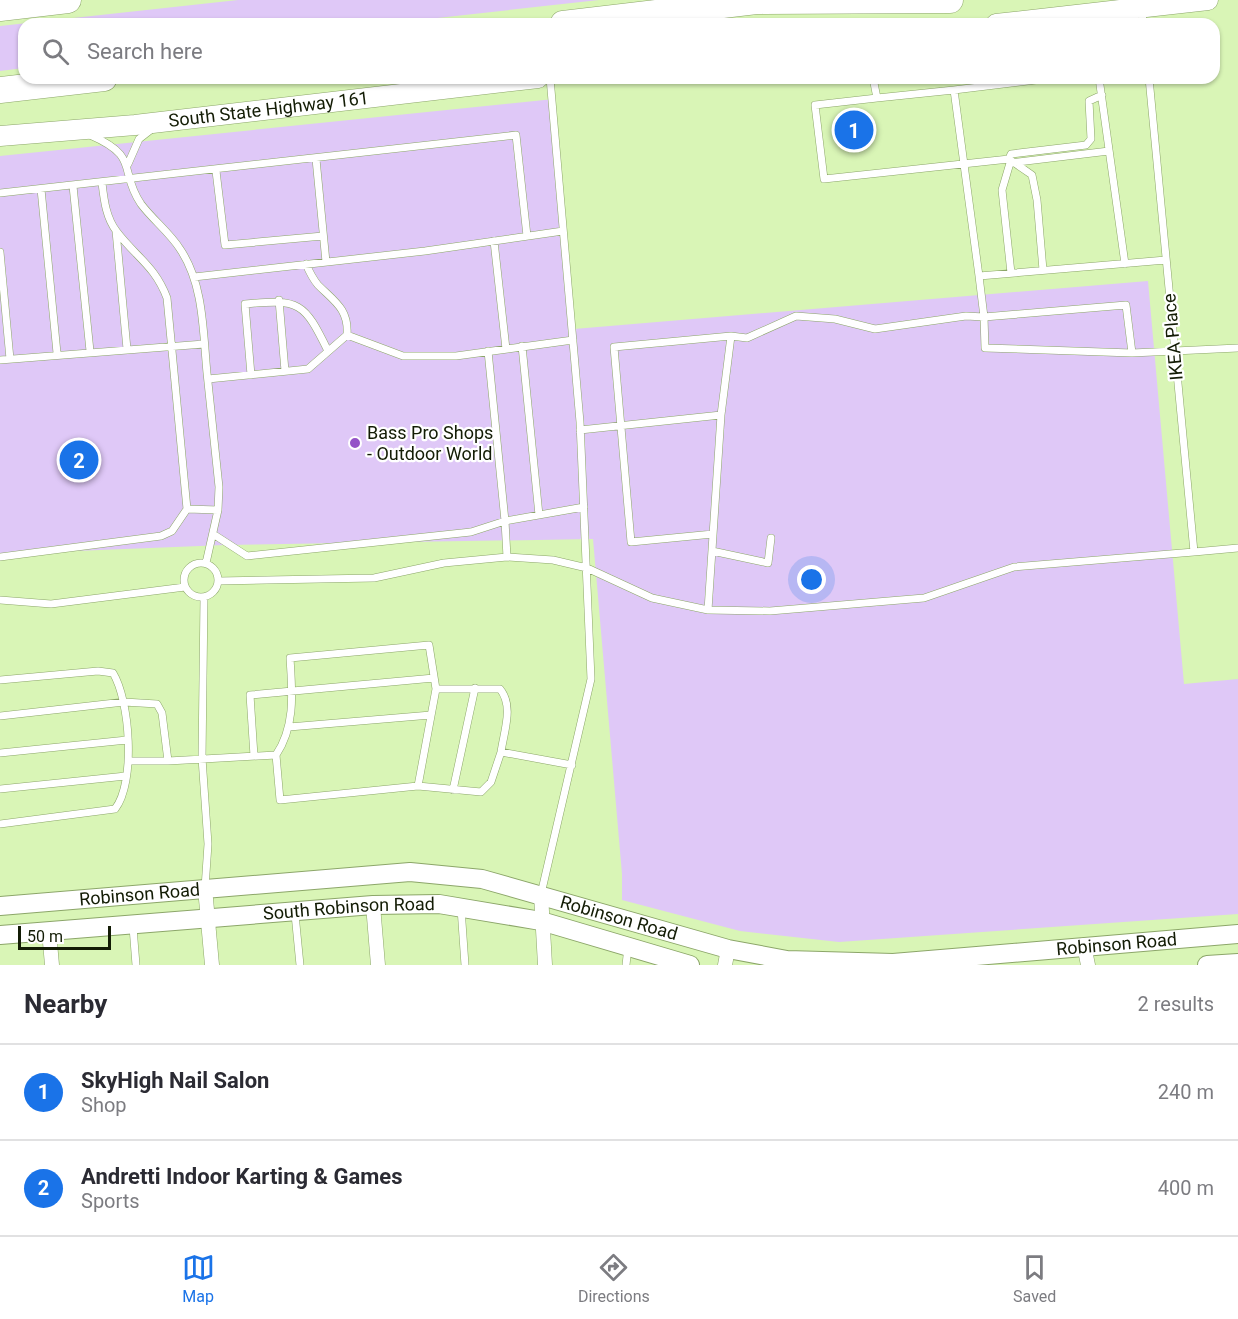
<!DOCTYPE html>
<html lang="en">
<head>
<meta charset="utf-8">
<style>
  :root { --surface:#fff; --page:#f2f2f3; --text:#2b2b33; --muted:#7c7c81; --line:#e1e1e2; --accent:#1a73e8 }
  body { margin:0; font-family:Roboto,sans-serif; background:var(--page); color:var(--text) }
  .scale { position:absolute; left:18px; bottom:15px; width:93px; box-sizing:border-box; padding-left:6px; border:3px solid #131c05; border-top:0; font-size:16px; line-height:21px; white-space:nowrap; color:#131c05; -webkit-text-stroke:4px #fff; paint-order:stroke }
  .you { position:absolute; left:812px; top:580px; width:21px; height:21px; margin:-15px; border:4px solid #fff; border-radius:50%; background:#1a73e8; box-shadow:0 0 0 9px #1a73e833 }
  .badge { display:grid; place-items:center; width:39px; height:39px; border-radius:50%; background:var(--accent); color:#fff; font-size:20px; font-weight:700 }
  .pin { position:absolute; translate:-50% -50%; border:3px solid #fff; box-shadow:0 2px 6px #0006 }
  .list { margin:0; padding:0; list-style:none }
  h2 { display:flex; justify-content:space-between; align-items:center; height:78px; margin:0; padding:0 24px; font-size:26px }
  h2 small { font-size:20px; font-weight:400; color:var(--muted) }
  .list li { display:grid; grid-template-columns:39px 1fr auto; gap:18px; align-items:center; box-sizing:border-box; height:96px; padding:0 24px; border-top:2px solid var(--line) }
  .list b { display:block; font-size:22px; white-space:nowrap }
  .list p { margin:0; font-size:20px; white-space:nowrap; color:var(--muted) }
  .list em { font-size:20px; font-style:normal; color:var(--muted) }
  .icon { flex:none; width:33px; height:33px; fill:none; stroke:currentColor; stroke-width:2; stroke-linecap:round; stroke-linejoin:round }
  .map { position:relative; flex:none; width:1238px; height:965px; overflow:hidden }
  .search { position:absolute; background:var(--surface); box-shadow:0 2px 4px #0004; left:18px; right:18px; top:18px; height:66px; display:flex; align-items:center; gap:15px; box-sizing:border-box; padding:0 21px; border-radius:18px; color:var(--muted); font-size:22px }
  .sheet { height:270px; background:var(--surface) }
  nav { display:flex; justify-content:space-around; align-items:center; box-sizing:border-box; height:84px; border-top:2px solid var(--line); background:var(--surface); font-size:16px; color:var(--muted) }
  nav a { display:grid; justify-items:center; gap:3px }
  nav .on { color:var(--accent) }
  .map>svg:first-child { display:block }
  .green { fill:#dfc8f7 }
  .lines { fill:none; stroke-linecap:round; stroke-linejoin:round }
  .service-casing { stroke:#8ca669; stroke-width:8 }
  .minor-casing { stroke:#8ca669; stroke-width:15 }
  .tertiary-casing { stroke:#8ca669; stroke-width:20 }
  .secondary-casing { stroke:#8ca669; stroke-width:21 }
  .motorway-casing { stroke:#8ca669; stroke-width:27 }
  .service { stroke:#fff; stroke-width:7 }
  .minor { stroke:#fff; stroke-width:14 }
  .tertiary { stroke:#fff; stroke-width:18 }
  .secondary { stroke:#fff; stroke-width:20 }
  .motorway { stroke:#fff; stroke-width:26 }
  .poi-dot { fill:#9452c7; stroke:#fff; stroke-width:2 }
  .labels { text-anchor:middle; stroke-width:4.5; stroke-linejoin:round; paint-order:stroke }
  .street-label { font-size:18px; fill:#131c05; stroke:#fff }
  .poi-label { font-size:18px; fill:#131c05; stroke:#fff; text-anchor:start }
</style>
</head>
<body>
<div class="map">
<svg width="1238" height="965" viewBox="0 0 1238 965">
  <rect width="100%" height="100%" fill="#d9f5b6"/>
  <path class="green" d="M 238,0 L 599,0 L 383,24 L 24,24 L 24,68 L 0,71 L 0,26 Z
    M 554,99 L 574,329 L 1148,281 L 1184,684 L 1238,679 L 1238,914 L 839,942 L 740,931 L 622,900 L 622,874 L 593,539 L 225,545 L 0,554 L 0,156 Z"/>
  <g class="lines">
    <defs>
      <path id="service" d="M 1142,8 L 1143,24
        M 873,78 L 877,98 L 954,90 L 979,276 L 1166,260
        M 1099,78 L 1125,264
        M 1149,78 L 1194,552 L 1238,548
        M 954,90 L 1052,78
        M 877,98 L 815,105 L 824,179 L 1009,159 L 1032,175 L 1037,200 L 1043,270
        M 90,135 C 141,157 118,170 141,204 C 153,220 170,233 180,249 C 204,284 203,333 207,373 C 211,411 215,449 219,487 L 218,510 L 206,563
        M 316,159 L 326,262
        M 1009,159 L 1011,154 L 1086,145 L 1091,139 L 1089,101 L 1102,95
        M 128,164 L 139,139 L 153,128
        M 216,171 L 225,245 L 323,236
        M 102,183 C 104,200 106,218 117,232 C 136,257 155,266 167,298 L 187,509
        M 73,186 L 90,351
        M 41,189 L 57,353
        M 0,193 L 516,135 L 527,236
        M 116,231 L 127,349
        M 494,241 L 506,349
        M 0,252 L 10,359
        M 1011,273 L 1002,190 L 1010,163 L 1109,151
        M 194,277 L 425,251 L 563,231
        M 279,300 L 285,371
        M 1126,305 L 1132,353 L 985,348 L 984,317 Z
        M 347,335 L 403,356 L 456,356 L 573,340
        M 731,336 L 747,338 L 796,316 L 835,319 L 875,329 L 966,316 L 984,317 L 979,276
        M 522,346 L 539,515
        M 488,351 L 505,521 L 584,507
        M 1132,353 L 1238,348
        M 0,360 L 204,344
        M 251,375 L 245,304 C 300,299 304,302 328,351
        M 208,379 L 308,369 L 347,335 C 349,309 334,301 318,285 C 313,279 309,271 306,264
        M 580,430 L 721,415 L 708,610 L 770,611 L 924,598 L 1014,567 L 1194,552
        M 213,534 L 247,556 L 471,532 L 505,521 L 507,557
        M 713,534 L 631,542 L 614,347 L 731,336 L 721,415
        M 712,551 L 768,563 L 771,538
        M 0,557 L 161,536 L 172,531 L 187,509 L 218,510
        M184 580a17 17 0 1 1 34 0a17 17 0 1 1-34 0Z
        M 219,581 L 374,578 L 444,563 L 507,557 L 553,560 L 587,568 L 652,598 L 708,610
        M 204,598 L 202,758 L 208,844 L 205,888
        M 0,600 L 51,604 L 185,587
        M 0,680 L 98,671 L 113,673 C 130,701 136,782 115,809 L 0,824
        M 0,716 L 124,702 L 157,704 L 162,713 L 168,761 L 128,761
        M 289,727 L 431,715
        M 0,753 L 127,740
        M 276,755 L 280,800 L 418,786 L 481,792 L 491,782 L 501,752
        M 254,756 L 250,695 L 434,678
        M 168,761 L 276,755 C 296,725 292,691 290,658 L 429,645 L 436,689 L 500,689 C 514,706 504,731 501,752 L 572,765
        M 418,786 L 436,689
        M 0,789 L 126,776
        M 453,790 L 475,688
        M 541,894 L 591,679 L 580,422 L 550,78
        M 461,908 L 465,965
        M 295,914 L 300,965
        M 133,927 L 136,965
        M 626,965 L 628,947"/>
      <path id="minor" d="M 205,888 L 212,965
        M 541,894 L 545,965
        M 373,905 L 378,965
        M 49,931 L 52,965
        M 1084,945 L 1088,965
        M 725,965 L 728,949"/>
      <g id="tertiary">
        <path id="s1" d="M 0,906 L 410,872 L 482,879 L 728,949 L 787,960 L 893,963 L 1238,934"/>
        <path id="s2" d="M 0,935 L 373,905 L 439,904 L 541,921 L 690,965"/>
        <path d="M 1207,965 L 1238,963"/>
      </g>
      <g id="secondary">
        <path d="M 996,24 L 1208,0"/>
        <path id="s3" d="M 0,136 L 135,125 L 538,78"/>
      </g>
      <path id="motorway" d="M 754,1 L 950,0
        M 0,8 L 68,0
        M 563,24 L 765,0
        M 0,90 L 104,78"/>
    </defs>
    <use href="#service" class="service-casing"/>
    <use href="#minor" class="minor-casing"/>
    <use href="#tertiary" class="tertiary-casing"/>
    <use href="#secondary" class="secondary-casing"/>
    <use href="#motorway" class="motorway-casing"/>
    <use href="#service" class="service"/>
    <use href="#minor" class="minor"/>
    <use href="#tertiary" class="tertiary"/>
    <use href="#secondary" class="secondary"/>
    <use href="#motorway" class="motorway"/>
  </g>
  <circle class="poi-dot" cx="355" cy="443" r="6"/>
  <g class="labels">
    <g class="street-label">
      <text dy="6" stroke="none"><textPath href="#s3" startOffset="270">South State Highway 161</textPath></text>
      <text transform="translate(1173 337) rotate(-95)" y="6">IKEA Place</text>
      <text dy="6" stroke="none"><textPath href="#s1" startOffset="140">Robinson Road</textPath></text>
      <text dy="6" stroke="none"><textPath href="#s2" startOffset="350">South Robinson Road</textPath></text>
      <text dy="6" stroke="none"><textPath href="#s1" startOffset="626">Robinson Road</textPath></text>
      <text dy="6" stroke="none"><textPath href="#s1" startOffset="1130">Robinson Road</textPath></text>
    </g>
    <g class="poi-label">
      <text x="367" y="439">Bass Pro Shops<tspan x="367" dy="21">- Outdoor World</tspan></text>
    </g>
  </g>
</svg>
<div class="scale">50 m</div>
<div class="you"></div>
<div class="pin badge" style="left:854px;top:130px">1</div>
<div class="pin badge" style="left:79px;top:460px">2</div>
<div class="search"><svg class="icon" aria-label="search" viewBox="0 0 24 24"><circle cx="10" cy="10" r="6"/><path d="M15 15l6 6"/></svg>Search here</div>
</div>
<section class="sheet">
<h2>Nearby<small>2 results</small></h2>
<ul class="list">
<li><span class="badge">1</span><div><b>SkyHigh Nail Salon</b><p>Shop</p></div><em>240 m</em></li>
<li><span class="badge">2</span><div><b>Andretti Indoor Karting &amp; Games</b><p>Sports</p></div><em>400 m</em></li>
</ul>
</section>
<nav>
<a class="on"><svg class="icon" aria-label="map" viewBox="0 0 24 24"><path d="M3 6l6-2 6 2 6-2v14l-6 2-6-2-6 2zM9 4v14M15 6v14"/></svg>Map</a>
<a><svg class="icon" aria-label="directions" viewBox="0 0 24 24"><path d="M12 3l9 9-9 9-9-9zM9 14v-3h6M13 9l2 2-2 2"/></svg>Directions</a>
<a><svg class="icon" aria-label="saved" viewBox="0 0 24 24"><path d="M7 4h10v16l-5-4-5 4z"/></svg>Saved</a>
</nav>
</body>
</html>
